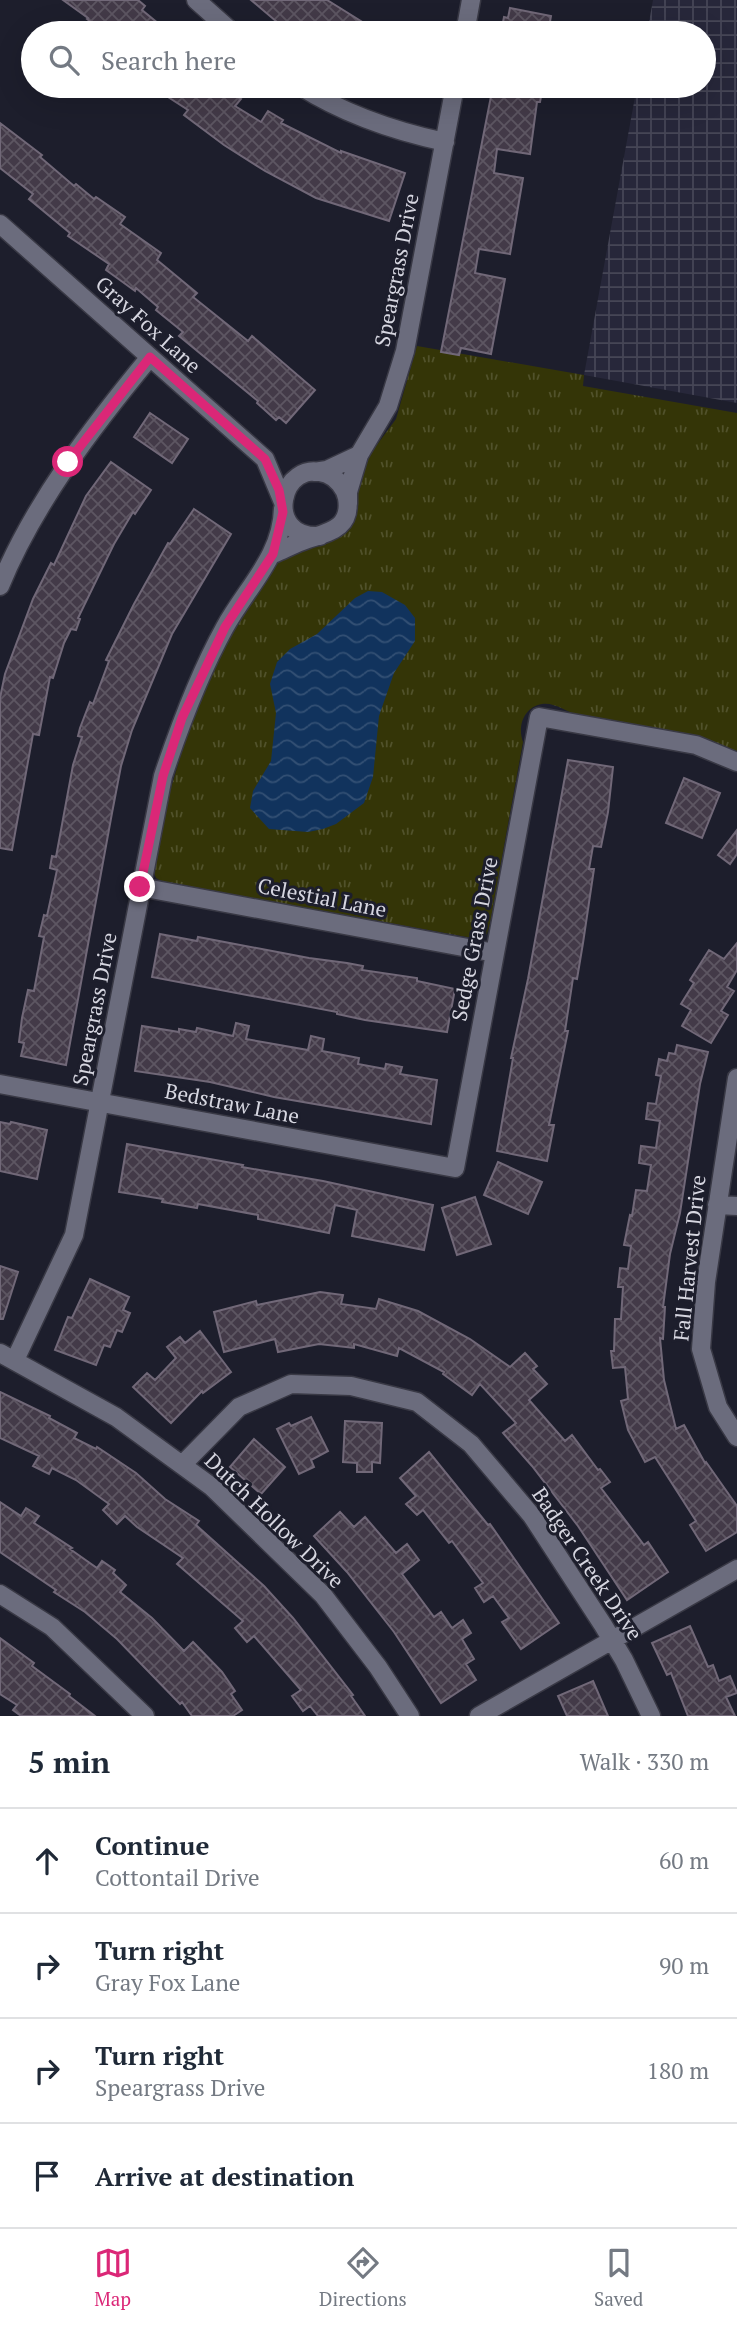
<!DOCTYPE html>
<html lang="en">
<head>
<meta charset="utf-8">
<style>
  :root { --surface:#fff; --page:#f2f2f3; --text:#1f2937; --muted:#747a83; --line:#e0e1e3; --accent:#db2777 }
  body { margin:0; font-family:"PT Serif",serif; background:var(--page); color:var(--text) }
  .stop { position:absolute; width:21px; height:21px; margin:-16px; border:5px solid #db2777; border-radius:50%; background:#fff }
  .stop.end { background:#db2777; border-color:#fff; box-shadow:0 2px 7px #0008 }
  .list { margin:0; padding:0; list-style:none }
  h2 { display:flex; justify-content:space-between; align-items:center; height:91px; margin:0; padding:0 28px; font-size:30px }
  h2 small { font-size:23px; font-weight:400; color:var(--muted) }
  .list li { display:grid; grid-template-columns:46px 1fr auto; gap:21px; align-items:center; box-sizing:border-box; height:105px; padding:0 28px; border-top:2px solid var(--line) }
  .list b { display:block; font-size:26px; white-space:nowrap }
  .list p { margin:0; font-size:23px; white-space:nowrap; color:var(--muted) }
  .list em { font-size:23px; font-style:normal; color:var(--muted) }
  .icon { flex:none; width:38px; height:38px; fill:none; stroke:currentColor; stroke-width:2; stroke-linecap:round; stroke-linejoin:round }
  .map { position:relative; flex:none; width:737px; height:1716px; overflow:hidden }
  .search { position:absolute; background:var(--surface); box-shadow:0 7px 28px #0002; left:21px; right:21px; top:21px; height:77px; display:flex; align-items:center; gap:18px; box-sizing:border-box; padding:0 24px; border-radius:38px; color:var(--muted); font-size:26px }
  .sheet { height:511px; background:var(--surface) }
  nav { display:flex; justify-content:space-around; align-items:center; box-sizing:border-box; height:98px; border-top:2px solid var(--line); background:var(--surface); font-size:19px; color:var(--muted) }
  nav a { display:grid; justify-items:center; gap:4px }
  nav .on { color:var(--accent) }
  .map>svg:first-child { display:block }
  .industrial { fill:url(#industrial-grid) }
  .park { fill:url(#park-tufts) }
  .water { fill:url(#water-waves) }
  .building { fill:url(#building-cross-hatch); stroke:#716878; stroke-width:2 }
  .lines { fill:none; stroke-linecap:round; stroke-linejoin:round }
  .street-casing { stroke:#393945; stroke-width:21 }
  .street { stroke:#6b6c7d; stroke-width:18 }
  .route { stroke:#db2777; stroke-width:9 }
  .labels { text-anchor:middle; stroke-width:6; stroke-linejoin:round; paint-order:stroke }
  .street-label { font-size:21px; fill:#d6d6e0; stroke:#1d1e2c }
</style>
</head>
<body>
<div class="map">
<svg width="737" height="1716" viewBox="0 0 737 1716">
  <defs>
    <pattern id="industrial-grid" width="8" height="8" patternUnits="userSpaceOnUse" patternTransform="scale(1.75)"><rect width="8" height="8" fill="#27273a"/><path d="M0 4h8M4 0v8" fill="none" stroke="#464656"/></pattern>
    <pattern id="park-tufts" width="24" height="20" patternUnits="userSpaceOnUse" patternTransform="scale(1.75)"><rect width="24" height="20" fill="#343507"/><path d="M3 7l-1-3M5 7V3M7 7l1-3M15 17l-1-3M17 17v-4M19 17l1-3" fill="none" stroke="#51522b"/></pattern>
    <pattern id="water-waves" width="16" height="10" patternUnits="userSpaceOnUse" patternTransform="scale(1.75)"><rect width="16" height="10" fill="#11335d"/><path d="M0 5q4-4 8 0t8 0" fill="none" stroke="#335074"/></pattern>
    <pattern id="building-cross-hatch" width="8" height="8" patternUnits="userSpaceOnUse" patternTransform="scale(1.75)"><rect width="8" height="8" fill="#433a48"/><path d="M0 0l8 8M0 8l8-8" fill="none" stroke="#5d5662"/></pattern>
  </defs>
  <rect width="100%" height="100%" fill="#1d1e2c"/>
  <path class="industrial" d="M 653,0 L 737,0 L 737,403 L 584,375 L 637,86 L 704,86 L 704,33 L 647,33 Z"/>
  <path class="park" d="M 417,346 L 584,375 L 583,386 L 737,413 L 737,752 C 685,733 632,727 578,715 C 566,712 555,702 542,704 C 524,707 517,726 523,742 L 490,923 L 487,934 L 478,939 L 163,882 L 156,878 L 151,866 L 167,801 L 197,702 L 233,630 L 272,567 L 291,550 L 326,540 L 368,457 L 396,419 Z"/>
  <path class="water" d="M 368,591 L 382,592 L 405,605 L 415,618 L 415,641 L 394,673 L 379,716 L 373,777 L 364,803 L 336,824 L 323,829 L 308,832 L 269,829 L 250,808 L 253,791 L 271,761 L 276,713 L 270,684 L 277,662 L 290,649 L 317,634 L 355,598 Z"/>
  <path class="building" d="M 63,0 L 138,0 L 145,6 L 142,10 L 170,33 L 105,33 L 87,19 L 88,18 Z
    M 251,0 L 327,0 L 380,33 L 290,33 Z
    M 510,8 L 551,16 L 548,33 L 501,33 L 504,17 L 508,18 Z
    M 151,86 L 223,86 L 241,99 L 235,106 L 261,122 L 268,111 L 283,120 L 281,123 L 341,153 L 341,151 L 405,173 L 389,221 L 316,198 L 265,171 L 224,145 L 184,115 L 188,110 Z
    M 493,86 L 543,86 L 540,102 L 537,102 L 530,154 L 497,149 L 494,173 L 523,178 L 510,254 L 479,249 L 475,273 L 505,279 L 491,354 L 461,348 L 459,355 L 441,352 Z
    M 0,123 L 42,155 L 40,157 L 74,186 L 76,184 L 94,199 L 96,197 L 125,217 L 120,224 L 161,253 L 157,260 L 197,293 L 193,297 L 248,341 L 252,336 L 315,390 L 286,423 L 279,417 L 276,420 L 257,403 L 258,401 L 179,336 L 183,332 L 156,310 L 158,307 L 136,288 L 135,291 L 106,270 L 109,264 L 68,236 L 70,233 L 29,199 L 33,194 L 0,168 Z
    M 150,413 L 188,439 L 172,463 L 134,437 Z
    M 111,462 L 151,490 L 135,514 L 133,512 L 114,544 L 78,618 L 80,619 L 76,630 L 71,629 L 64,643 L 53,678 L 50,677 L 39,735 L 33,734 L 12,850 L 0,848 L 0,698 L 5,674 L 33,599 L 51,563 L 54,565 L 86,496 Z
    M 194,509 L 231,534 L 172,634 L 132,730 L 121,766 L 112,813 L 66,1065 L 21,1056 L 24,1043 L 19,1042 L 22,1018 L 28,990 L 34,991 L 44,937 L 39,936 L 44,915 L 47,916 L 57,870 L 50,868 L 52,856 L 56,857 L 73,765 L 82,737 L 78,736 L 80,728 L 90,702 L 93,704 L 109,661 L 106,660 L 134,604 L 168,543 L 170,544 Z
    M 568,760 L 613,767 L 608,812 L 601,847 L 593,846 L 589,869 L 594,869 L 583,943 L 577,979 L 573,978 L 565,1031 L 568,1031 L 549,1125 L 554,1125 L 547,1161 L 497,1151 L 513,1058 L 511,1058 L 528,979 Z
    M 684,778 L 720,793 L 702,838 L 666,823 Z
    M 737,830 L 737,854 L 730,864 L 718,855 Z
    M 160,934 L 197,941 L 198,937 L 309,958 L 347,963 L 363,966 L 362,970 L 417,978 L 417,981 L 455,989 L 447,1032 L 365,1020 L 337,1014 L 337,1012 L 152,977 Z
    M 737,943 L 737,970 L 727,987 L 734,991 L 721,1011 L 728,1015 L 711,1043 L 682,1026 L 691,1010 L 681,1004 L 694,983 L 690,980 L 709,950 L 724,959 Z
    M 236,1023 L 249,1026 L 246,1039 L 308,1050 L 311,1036 L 324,1039 L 322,1051 L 359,1058 L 358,1064 L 385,1069 L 386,1064 L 402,1067 L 400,1074 L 437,1080 L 431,1124 L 274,1097 L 210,1082 L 135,1071 L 142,1026 L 179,1032 L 179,1029 L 196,1032 L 197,1028 L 233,1036 Z
    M 677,1045 L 708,1052 L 700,1084 L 680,1213 L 670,1254 L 663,1307 L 665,1307 L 663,1339 L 660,1338 L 664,1380 L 676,1429 L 684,1425 L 705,1463 L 706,1462 L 737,1506 L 737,1532 L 706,1551 L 690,1525 L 696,1521 L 655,1457 L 645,1462 L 628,1430 L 621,1401 L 628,1399 L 625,1367 L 613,1368 L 611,1351 L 614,1351 L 615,1319 L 621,1319 L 623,1287 L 618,1287 L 620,1268 L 628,1269 L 631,1246 L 624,1245 L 630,1215 L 632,1216 L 636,1190 L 647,1191 L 651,1165 L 639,1163 L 641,1146 L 656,1148 L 660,1121 L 646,1119 L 648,1103 L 656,1104 L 661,1076 L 656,1075 L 659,1059 L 667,1061 L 669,1053 L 675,1054 Z
    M 0,1122 L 10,1124 L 11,1122 L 47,1130 L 37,1179 L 0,1171 Z
    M 127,1144 L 243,1165 L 242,1167 L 323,1181 L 433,1205 L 424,1250 L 352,1236 L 357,1210 L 335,1205 L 329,1233 L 258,1219 L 258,1215 L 198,1204 L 197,1208 L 162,1202 L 163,1199 L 119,1192 Z
    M 498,1162 L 542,1182 L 528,1214 L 484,1195 Z
    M 475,1197 L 491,1244 L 457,1255 L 442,1208 Z
    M 0,1266 L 18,1272 L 3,1319 L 0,1319 Z
    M 90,1279 L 129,1297 L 123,1310 L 130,1313 L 122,1332 L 117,1330 L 110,1347 L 104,1345 L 96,1365 L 55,1350 L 68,1317 L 72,1318 Z
    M 320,1292 L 343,1295 L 341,1304 L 376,1309 L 379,1299 L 418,1311 L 470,1339 L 510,1367 L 525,1353 L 537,1366 L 533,1369 L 547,1384 L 529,1400 L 565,1441 L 572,1435 L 598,1470 L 600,1469 L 610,1482 L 601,1488 L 644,1545 L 648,1542 L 668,1572 L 627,1600 L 578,1526 L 532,1466 L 503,1433 L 516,1423 L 480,1384 L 472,1395 L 443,1374 L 444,1372 L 399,1348 L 397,1356 L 354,1344 L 354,1348 L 319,1344 L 278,1352 L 275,1339 L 224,1352 L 214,1312 L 256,1301 L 257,1305 Z
    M 200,1331 L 231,1372 L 203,1393 L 202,1391 L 171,1423 L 133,1387 L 147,1373 L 155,1380 L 176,1358 L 167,1347 L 180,1337 L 185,1343 Z
    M 0,1392 L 50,1416 L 49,1418 L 77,1433 L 74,1438 L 96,1449 L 97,1447 L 136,1473 L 165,1499 L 199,1521 L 196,1525 L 264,1586 L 293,1618 L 353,1695 L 351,1696 L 365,1716 L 318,1716 L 310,1706 L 303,1711 L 292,1696 L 301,1690 L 254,1636 L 247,1642 L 235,1628 L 243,1621 L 177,1564 L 183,1558 L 137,1527 L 125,1516 L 117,1524 L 103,1510 L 109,1504 L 76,1480 L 52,1468 L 49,1474 L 33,1466 L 39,1456 L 0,1438 Z
    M 311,1417 L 328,1451 L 311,1460 L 314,1467 L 299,1474 L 277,1429 L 289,1423 L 291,1426 Z
    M 345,1421 L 382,1423 L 380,1463 L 372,1462 L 372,1472 L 357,1472 L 357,1463 L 343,1462 Z
    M 254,1439 L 285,1467 L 261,1494 L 230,1467 Z
    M 429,1452 L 488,1525 L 490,1524 L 559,1623 L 521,1649 L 502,1622 L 509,1618 L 493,1596 L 484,1602 L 475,1588 L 483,1583 L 452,1541 L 449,1543 L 423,1510 L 417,1515 L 406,1504 L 416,1496 L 400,1478 Z
    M 0,1502 L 21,1516 L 26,1508 L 39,1516 L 34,1523 L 72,1548 L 70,1549 L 97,1568 L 102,1561 L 115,1570 L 113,1573 L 126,1585 L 120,1592 L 152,1618 L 184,1651 L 193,1642 L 222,1672 L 235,1691 L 231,1694 L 242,1710 L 233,1716 L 192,1716 L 182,1702 L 180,1704 L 117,1639 L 85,1612 L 54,1592 L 56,1590 L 0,1552 Z
    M 340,1512 L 354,1527 L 365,1517 L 396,1553 L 407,1544 L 419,1560 L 402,1574 L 434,1617 L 441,1612 L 452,1628 L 463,1620 L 471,1633 L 462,1639 L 474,1659 L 466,1664 L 476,1680 L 441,1703 L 394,1632 L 347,1572 L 314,1536 Z
    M 690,1626 L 708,1667 L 713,1665 L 719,1681 L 730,1676 L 737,1693 L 726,1697 L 735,1716 L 688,1716 L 671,1673 L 667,1675 L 652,1643 Z
    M 0,1638 L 34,1663 L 32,1666 L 70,1694 L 69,1696 L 95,1716 L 21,1716 L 13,1710 L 17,1705 L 0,1694 Z
    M 593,1681 L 608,1716 L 567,1716 L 558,1696 Z"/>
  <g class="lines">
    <defs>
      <path id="street" d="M 196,0 L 233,33
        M 465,33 L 471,0
        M 300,86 C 344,114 394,131 445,142
        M 0,224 L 265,459 L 283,502
        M 314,472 L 327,470 L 359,455
        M 348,504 L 348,492 L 359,455 L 388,406 L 405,351 L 455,86
        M 273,554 C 285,549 296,543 308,539 C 329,532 352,528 347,498 C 345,488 337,478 327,474 C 280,456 262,539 320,536
        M 0,586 C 34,503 93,426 150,357
        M 140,887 L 495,953
        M 737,1078 L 706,1282 L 701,1349 L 718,1407 L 737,1437
        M 0,1084 L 455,1168 L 539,717 L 696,745 L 737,762
        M 717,1205 L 737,1206
        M 0,1353 L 116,1417 L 212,1487 L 323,1595 L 378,1667 L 410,1716
        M 15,1360 L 74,1235 L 163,776 C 180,725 199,674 225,627 C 247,587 282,556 283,508
        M 182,1465 L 239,1407 L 291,1384 L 351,1386 L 417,1402 L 471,1444 L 532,1516 L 603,1625 L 624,1660 L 651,1716
        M 0,1594 L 52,1627 L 145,1716
        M 479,1716 L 737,1569"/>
    </defs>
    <use href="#street" class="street-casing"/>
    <use href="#street" class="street"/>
  </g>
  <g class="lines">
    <path class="route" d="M 68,462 L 150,357 L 265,459 L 279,490 L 283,512 L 273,554 L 225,627 L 182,718 L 163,776 L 140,887"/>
  </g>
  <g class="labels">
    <g class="street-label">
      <text transform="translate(397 270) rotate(-79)" y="7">Speargrass Drive</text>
      <text transform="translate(148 325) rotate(42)" y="7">Gray Fox Lane</text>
      <text transform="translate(322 898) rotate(11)" y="7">Celestial Lane</text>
      <text transform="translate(475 939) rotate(-79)" y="7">Sedge Grass Drive</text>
      <text transform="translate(95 1009) rotate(-79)" y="7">Speargrass Drive</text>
      <text transform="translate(232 1104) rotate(11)" y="7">Bedstraw Lane</text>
      <text transform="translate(690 1258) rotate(-84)" y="7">Fall Harvest Drive</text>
      <text transform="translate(274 1521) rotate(44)" y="7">Dutch Hollow Drive</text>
      <text transform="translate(587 1564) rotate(56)" y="7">Badger Creek Drive</text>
    </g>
  </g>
</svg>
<div class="stop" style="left:68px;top:462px"></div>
<div class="stop end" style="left:140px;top:887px"></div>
<div class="search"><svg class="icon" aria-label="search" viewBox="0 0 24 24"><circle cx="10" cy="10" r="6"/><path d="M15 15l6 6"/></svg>Search here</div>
</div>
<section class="sheet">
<h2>5 min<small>Walk · 330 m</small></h2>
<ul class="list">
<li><svg class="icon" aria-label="ahead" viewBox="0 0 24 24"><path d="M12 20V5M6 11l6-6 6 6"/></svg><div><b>Continue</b><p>Cottontail Drive</p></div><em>60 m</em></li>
<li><svg class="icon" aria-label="right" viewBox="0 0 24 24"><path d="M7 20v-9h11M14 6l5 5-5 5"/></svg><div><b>Turn right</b><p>Gray Fox Lane</p></div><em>90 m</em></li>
<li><svg class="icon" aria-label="right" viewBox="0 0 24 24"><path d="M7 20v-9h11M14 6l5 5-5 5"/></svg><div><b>Turn right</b><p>Speargrass Drive</p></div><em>180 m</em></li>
<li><svg class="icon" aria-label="arrive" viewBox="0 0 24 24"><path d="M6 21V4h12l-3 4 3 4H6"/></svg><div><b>Arrive at destination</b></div></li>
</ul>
</section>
<nav>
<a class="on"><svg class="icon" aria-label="map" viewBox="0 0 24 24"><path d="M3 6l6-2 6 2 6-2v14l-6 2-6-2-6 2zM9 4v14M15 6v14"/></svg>Map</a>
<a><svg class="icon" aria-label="directions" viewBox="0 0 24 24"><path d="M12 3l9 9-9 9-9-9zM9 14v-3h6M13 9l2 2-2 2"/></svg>Directions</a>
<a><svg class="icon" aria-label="saved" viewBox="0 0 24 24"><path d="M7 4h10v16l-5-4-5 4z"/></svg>Saved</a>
</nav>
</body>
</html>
